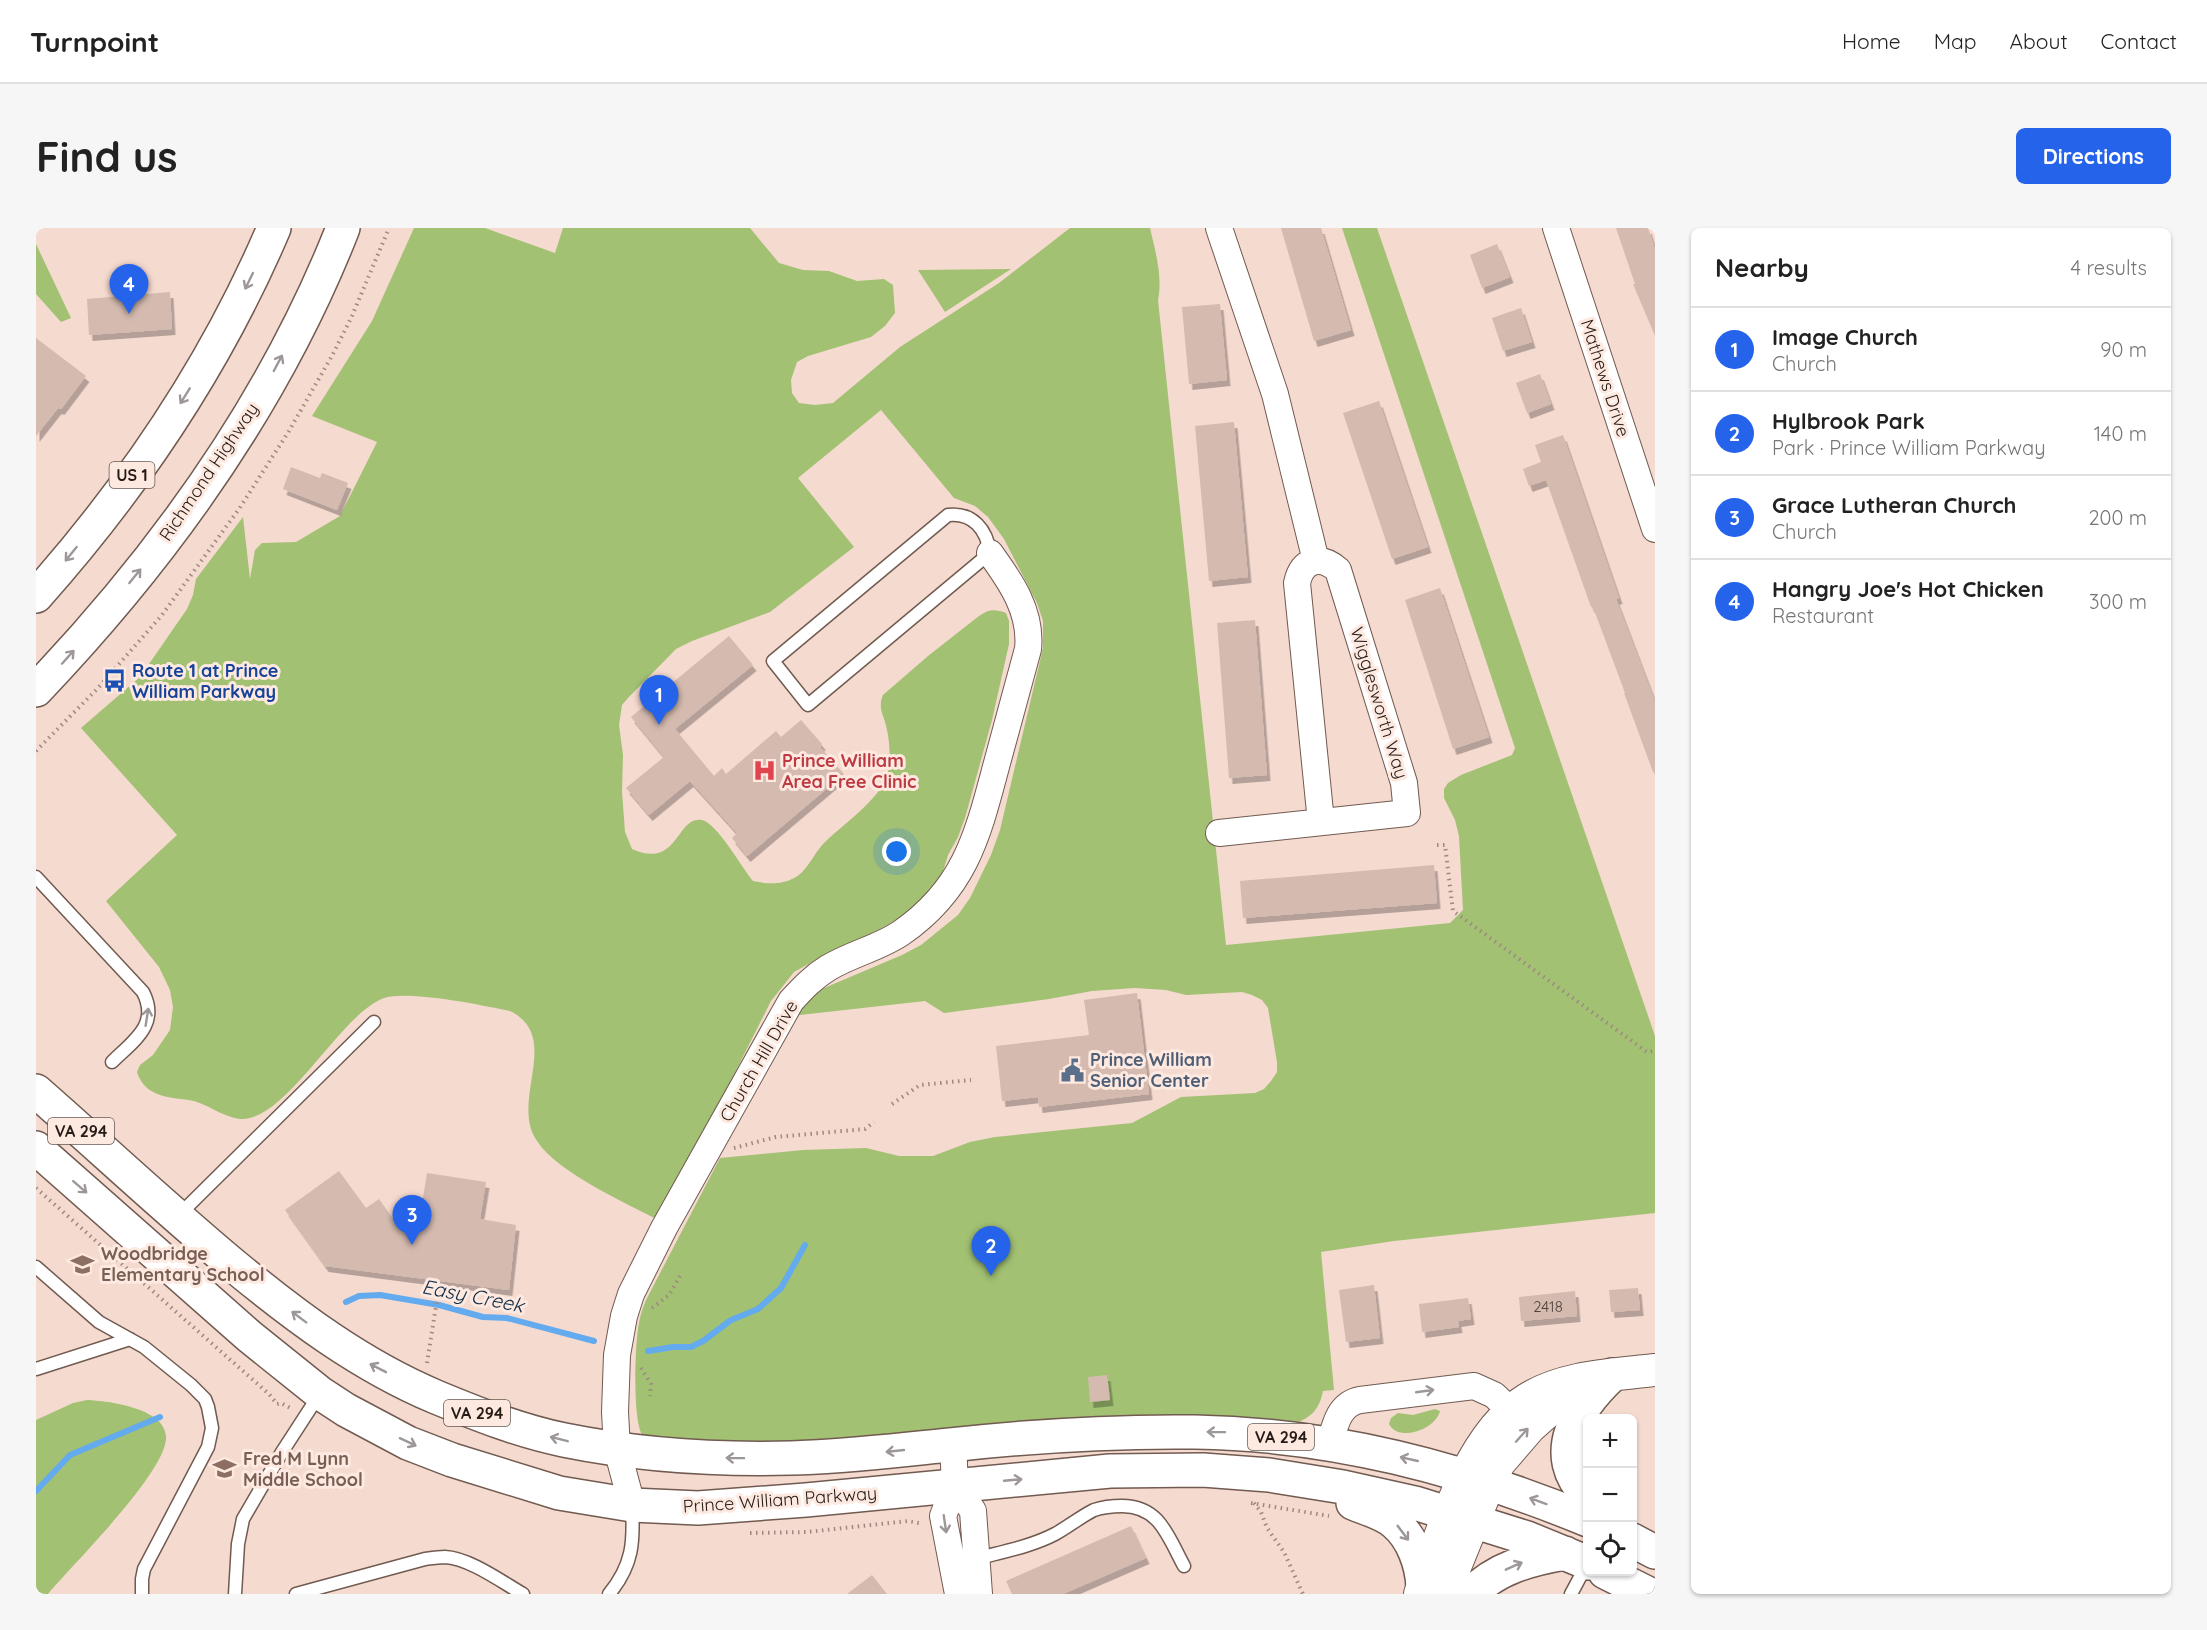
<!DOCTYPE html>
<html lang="en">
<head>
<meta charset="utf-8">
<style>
  :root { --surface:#fff; --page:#f6f6f6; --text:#222; --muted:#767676; --line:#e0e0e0; --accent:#2563eb }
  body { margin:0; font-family:Quicksand,sans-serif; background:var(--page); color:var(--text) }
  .controls { position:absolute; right:18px; bottom:18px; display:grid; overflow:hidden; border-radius:9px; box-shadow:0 2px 4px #0004 }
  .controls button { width:54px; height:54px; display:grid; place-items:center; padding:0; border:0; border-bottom:2px solid var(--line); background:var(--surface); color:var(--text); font:30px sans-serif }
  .you { position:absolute; left:861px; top:624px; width:21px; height:21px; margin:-15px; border:4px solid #fff; border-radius:50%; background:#1a73e8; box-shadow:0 0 0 9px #1a73e833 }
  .badge { display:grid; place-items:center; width:39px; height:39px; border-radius:50%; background:var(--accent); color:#fff; font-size:20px; font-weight:700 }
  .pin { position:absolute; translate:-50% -50px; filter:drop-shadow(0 2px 3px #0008) }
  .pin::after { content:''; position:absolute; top:32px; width:21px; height:18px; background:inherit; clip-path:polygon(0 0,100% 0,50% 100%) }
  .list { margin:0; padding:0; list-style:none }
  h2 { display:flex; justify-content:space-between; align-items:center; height:78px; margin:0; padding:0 24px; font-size:26px }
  h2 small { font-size:20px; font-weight:400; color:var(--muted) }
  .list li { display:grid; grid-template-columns:39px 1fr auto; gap:18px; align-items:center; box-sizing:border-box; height:84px; padding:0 24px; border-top:2px solid var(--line) }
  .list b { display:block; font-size:22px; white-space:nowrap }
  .list p { margin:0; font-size:20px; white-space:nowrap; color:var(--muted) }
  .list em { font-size:20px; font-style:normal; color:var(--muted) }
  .icon { flex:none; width:33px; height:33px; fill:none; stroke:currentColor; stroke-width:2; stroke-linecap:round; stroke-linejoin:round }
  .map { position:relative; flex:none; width:1619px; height:1366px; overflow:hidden; border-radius:9px }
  header { display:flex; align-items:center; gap:36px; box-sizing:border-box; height:84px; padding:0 30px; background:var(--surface); border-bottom:2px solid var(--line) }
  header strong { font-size:28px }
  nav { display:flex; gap:33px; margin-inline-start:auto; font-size:21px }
  .intro { display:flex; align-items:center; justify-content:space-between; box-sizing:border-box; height:144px; padding:0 36px }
  h1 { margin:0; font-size:42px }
  .button { padding:15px 27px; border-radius:9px; background:var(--accent); color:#fff; font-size:21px; font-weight:700 }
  main { display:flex; gap:36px; padding:0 36px }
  aside { flex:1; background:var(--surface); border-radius:9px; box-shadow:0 2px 4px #0004 }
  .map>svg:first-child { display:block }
  .green { fill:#a2c173 }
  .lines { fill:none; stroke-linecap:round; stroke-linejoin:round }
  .stream { stroke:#63abee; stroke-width:6 }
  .building { fill:#d4baaf; filter:url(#shadow) }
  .service-casing { stroke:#715a50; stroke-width:15 }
  .minor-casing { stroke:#715a50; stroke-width:28 }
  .tertiary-casing { stroke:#715a50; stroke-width:34 }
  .primary-casing { stroke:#715a50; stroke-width:36 }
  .path { stroke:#9d8981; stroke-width:4; stroke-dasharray:1.5 4.5; stroke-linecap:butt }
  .service { stroke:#fff; stroke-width:12 }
  .minor { stroke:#fff; stroke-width:26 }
  .tertiary { stroke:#fff; stroke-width:32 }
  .primary { stroke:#fff; stroke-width:33 }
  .oneway { stroke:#9d9897 }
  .labels { text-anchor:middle; stroke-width:6; stroke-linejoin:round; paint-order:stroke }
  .number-label { font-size:15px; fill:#51433d }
  .shield { fill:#fee9e0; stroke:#665953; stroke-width:1.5 }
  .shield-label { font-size:16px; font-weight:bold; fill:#251b17 }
  .street-label { font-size:18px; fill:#251b17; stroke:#fee9e0 }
  .transit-label { font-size:18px; font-weight:bold; fill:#164399; stroke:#fee9e0; text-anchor:start }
  .health-label { font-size:18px; font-weight:bold; fill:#be3a42; stroke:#fee9e0; text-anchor:start }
  .service-label { font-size:18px; font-weight:bold; fill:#4e5e75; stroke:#fee9e0; text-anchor:start }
  .education-label { font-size:18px; font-weight:bold; fill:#785e54; stroke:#fee9e0; text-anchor:start }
  .water-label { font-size:20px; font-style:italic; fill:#0e2c47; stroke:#fee9e0 }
</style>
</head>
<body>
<header>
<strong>Turnpoint</strong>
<nav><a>Home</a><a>Map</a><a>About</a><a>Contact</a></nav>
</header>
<div class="intro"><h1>Find us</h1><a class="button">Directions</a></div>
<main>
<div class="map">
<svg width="1619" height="1366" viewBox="0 0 1619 1366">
  <defs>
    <filter id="shadow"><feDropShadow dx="3.5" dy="6" stdDeviation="0" flood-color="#0004"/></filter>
  </defs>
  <rect width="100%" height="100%" fill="#f5dacf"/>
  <path class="green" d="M 378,0 L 449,0 L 519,25 L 527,0 L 714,0 L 743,35 L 767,42 L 793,43 L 821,53 L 848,51 L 857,57 L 859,85 L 849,98 L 835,109 L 772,128 L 761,134 L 755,152 L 756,165 L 763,175 L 779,177 L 797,175 L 864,119 L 963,55 L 1034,0 L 1114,0 C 1119,22 1127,49 1122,72 L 1190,717 L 1414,695 L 1427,682 L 1423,608 L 1419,592 L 1408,570 L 1408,561 L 1412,555 L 1425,547 L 1476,527 L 1479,520 L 1306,0 L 1341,0 L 1619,808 L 1619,985 L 1358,1013 L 1285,1024 L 1298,1162 L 1287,1163 C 1284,1180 1275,1191 1258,1195 L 735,1218 L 655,1216 L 607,1208 C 596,1194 599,1114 603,1095 C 604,1087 607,1080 610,1072 L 684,930 L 767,922 L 830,920 L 863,928 L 897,928 L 934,914 L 959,909 L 1096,895 L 1145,869 L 1219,865 L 1228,861 L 1235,853 L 1241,844 L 1241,834 L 1232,780 L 1226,772 L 1216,767 L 1206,764 L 1150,767 L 1130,762 L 1099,760 L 1056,763 L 1013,771 L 908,785 L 889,773 L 755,788 L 781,763 L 866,727 L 885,717 L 922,687 L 934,670 L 955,627 L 964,602 L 1007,420 L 1007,393 L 1001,375 L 968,311 L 952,289 L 939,278 L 918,270 L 845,182 L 762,250 L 818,319 L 734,384 L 656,413 L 640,421 L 592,470 L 586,477 L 583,497 L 587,527 L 586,564 L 589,604 L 596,621 C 643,642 640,587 666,592 C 681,595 706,640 717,653 C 730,656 746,657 758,650 C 771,644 778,625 788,615 C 805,598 843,572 851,548 C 855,534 854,516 851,502 C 849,489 841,481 847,467 L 892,428 L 943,388 C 953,381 959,381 970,385 L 973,393 L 973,416 L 956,492 L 929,590 L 922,609 L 912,627 L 905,650 L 889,671 L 860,692 L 840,703 L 787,728 L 758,744 L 735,773 L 624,993 C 589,974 523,946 501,913 C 473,873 527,809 474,783 C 446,777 372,762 348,770 C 304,786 250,894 204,891 C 186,889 171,875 153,872 C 132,869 109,869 101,844 L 104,837 L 117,827 L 134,802 L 137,779 L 134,762 L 123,739 L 70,673 L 141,607 L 45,500 L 104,449 L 151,381 L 157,367 L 160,351 L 207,289 L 214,351 L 219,322 L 226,315 L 260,314 L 304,288 L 341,214 L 276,188 L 336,93 Z
    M 0,16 L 35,90 L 25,94 L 0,66 Z
    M 975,41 L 909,84 L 882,42 Z
    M 51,1172 C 73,1173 128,1180 130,1208 C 133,1242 36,1337 12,1366 L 0,1366 L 0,1192 L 37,1175 Z
    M 1399,1181 L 1404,1183 C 1400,1201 1363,1215 1353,1196 L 1355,1190 L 1362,1185 L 1377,1187 Z"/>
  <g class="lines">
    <path class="stream" d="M 310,1074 L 323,1068 L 344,1067 L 403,1077 L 447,1089 L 471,1090 L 558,1113
      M 612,1123 L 637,1119 L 655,1119 L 667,1113 L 695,1092 L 722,1081 L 745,1060 L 769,1017
      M 0,1263 L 34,1227 L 124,1189"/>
  </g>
  <path class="building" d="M 1245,0 L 1285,0 L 1315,102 L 1278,113 Z
    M 1580,0 L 1612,0 L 1619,21 L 1619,108 L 1597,56 L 1599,56 Z
    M 1461,16 L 1474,49 L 1446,60 L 1434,27 Z
    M 134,64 L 136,101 L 53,107 L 51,71 Z
    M 1184,76 L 1191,152 L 1153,156 L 1146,79 Z
    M 1485,80 L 1496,114 L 1467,123 L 1456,90 Z
    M 0,110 L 50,148 L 25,181 L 22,180 L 0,208 Z
    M 1504,146 L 1515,176 L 1491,185 L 1480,155 Z
    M 1343,173 L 1392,319 L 1356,331 L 1307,185 Z
    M 1198,194 L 1212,349 L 1173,353 L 1159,198 Z
    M 1527,207 L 1583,370 L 1580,371 L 1619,474 L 1619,544 L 1617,544 L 1588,465 L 1589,465 L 1557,379 L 1555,379 L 1510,252 L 1493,258 L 1487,241 L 1505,234 L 1499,217 Z
    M 255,239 L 284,250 L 286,245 L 312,255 L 301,282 L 247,261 Z
    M 1404,360 L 1453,509 L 1417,521 L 1369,372 Z
    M 1219,392 L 1231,547 L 1193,550 L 1181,395 Z
    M 693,408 L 717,437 L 639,501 L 678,548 L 686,540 L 690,546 L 740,503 L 745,509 L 765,492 L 786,516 L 784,519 L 808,546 L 711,628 L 696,610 L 701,605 L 654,553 L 613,587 L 590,560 L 628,529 L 595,489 Z
    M 1398,637 L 1401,675 L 1207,690 L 1204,653 Z
    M 1101,765 L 1113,866 L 1003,879 L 1002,869 L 966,873 L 960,818 L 1053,807 L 1048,772 Z
    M 303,943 L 330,980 L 343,971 L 358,992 L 383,995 L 391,945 L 450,954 L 444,991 L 480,997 L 473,1062 L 289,1038 L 249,982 Z
    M 1338,1057 L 1344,1110 L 1310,1114 L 1303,1062 Z
    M 1602,1060 L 1604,1082 L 1575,1084 L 1573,1062 Z
    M 1539,1063 L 1541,1088 L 1485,1093 L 1483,1069 Z
    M 1432,1070 L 1435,1091 L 1422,1093 L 1423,1099 L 1386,1104 L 1383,1076 Z
    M 1071,1147 L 1074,1172 L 1054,1174 L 1052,1149 Z
    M 1095,1298 L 1110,1330 L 1027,1366 L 976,1366 L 970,1353 Z
    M 836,1347 L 851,1366 L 811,1366 Z"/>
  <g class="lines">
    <defs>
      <path id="service" d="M 912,287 C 937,284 951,302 954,325 L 772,477 L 737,433 Z
        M 0,649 L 107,764 C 124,797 97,813 76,834
        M 143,987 L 338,794
        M 0,1039 L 63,1094 L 108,1119 L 155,1157 L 169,1171 L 172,1179 L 176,1200 L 172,1219 L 108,1341 L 106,1351 L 106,1366
        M 0,1141 L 94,1111
        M 939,1331 C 965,1324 994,1319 1019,1306 C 1032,1299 1044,1289 1058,1282 C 1067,1279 1076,1278 1086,1278 C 1124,1278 1132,1309 1148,1338
        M 199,1366 L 202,1316 L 207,1291 L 246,1224 L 283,1167
        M 260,1366 L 389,1331 C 396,1330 402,1329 409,1329 C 433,1330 466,1354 487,1366
        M 573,1366 C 597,1337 598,1314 596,1278
        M 1535,1366 L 1551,1336"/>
      <path id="minor" d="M 1183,0 L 1239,166 L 1280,333
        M 1520,0 L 1619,301
        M 1183,605 L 1371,585 L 1368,555 L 1302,342 C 1284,326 1266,332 1261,355 L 1285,594
        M 1294,1215 C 1299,1197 1303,1176 1324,1172 L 1438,1158 L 1458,1167 L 1475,1183
        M 917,1216 L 919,1257 L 907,1288 L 922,1366
        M 919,1257 L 937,1283 L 943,1366
        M 596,1277 L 581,1221 L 579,1184 L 581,1127 L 588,1088 L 595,1066 L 628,1000 L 755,773 C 766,761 777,749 792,740 C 815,726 843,720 865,705 C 930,660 942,606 961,535 C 971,497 982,459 992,421 C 996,384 975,354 954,325"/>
      <path id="tertiary" d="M 1384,1366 C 1406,1305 1432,1208 1490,1172 C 1527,1148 1577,1147 1619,1142
        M 1408,1366 L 1453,1255 L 1463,1235 L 1494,1199 L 1512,1183 L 1540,1165"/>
      <path id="primary" d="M 0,368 C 97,259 181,134 238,0
        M 0,462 C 127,329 239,173 307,0
        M 0,863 C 65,920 129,980 196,1036 C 259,1088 324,1137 400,1169 C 441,1186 484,1203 528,1212 C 602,1227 679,1232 755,1230 C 808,1229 861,1222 914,1217 C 996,1208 1077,1203 1159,1204 C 1296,1206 1425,1240 1552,1292
        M 0,920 L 213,1108 L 284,1165 L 310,1182 L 372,1215 L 416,1232 L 523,1265 L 596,1277 L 662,1280 L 770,1272 L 1074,1243 L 1167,1242 L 1233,1247 L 1307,1259 L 1379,1275 L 1491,1310 L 1552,1335
        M 1552,1268 C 1510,1226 1542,1179 1576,1147
        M 1317,1275 C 1331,1281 1348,1285 1359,1295 C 1377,1310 1386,1337 1387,1359
        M 1596,1312 L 1619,1324
        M 1569,1344 L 1613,1366
        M 1435,1366 C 1460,1340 1494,1331 1529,1325"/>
    </defs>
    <use href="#service" class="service-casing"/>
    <use href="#minor" class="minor-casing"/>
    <use href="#tertiary" class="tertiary-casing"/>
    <use href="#primary" class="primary-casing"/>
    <path class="path" d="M 0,523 L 62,460 L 126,387 L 203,281 L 253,203 L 297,126 L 316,88 L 353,0
      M 1401,617 L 1409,617 L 1417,683 L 1611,824 L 1619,823
      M 856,876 L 884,857 L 935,852
      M 698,920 L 740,909 L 829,901 L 838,894
      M 0,960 L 233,1166 L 241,1176 L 245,1175 L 256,1181
      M 616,1080 L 633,1067 L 644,1048
      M 391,1135 L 404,1053
      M 605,1140 L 615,1156 L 614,1168
      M 1215,1275 L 1293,1288
      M 1218,1275 L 1225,1284 L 1231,1300 L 1248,1324 L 1267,1366
      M 714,1305 L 771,1304 L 872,1293 L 883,1295 L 884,1294"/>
    <use href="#service" class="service"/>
    <use href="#minor" class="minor"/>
    <use href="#tertiary" class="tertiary"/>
    <use href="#primary" class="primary"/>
  </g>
  <defs><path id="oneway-shaft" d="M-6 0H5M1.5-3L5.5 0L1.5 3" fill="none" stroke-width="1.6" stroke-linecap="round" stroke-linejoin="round" transform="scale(1.5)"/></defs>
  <g class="oneway">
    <use href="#oneway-shaft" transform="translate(213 53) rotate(116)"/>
    <use href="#oneway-shaft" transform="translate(242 135) rotate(-62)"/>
    <use href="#oneway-shaft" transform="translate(149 168) rotate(122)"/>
    <use href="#oneway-shaft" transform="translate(35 326) rotate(129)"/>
    <use href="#oneway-shaft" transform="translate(99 348) rotate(-51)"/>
    <use href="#oneway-shaft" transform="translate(32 429) rotate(-48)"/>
    <use href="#oneway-shaft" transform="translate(111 789) rotate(-81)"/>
    <use href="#oneway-shaft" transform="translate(44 959) rotate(41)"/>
    <use href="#oneway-shaft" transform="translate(263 1089) rotate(-143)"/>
    <use href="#oneway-shaft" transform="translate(342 1140) rotate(-153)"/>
    <use href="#oneway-shaft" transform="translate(1389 1163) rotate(-8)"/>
    <use href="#oneway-shaft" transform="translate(1180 1204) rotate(-179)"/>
    <use href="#oneway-shaft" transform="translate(1486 1207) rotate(-48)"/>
    <use href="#oneway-shaft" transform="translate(523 1211) rotate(-166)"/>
    <use href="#oneway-shaft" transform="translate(372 1214) rotate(25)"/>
    <use href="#oneway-shaft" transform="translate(859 1223) rotate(174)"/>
    <use href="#oneway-shaft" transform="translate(699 1230) rotate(-179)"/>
    <use href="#oneway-shaft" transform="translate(1373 1231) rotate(-167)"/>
    <use href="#oneway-shaft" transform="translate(977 1252) rotate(-5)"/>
    <use href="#oneway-shaft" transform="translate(1502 1273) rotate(-160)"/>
    <use href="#oneway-shaft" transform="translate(909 1296) rotate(82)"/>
    <use href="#oneway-shaft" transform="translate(1367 1305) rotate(53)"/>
    <use href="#oneway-shaft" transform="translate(1478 1338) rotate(-24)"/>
  </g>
  <defs>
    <symbol id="bus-bare" viewBox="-9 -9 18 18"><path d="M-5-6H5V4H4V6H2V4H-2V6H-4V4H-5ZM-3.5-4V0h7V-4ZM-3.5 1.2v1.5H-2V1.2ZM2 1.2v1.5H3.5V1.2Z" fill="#1a4fb4" stroke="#fee9e0" stroke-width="2.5" paint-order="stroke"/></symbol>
    <symbol id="hospital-bare" viewBox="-9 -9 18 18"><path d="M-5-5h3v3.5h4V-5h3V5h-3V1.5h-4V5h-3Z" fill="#e0444e" stroke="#fee9e0" stroke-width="2.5" paint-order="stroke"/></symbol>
    <symbol id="civic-bare" viewBox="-9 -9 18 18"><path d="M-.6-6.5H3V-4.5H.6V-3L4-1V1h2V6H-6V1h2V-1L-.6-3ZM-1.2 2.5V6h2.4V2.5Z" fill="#5c6f8a" stroke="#fee9e0" stroke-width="2.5" paint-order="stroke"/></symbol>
    <symbol id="school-bare" viewBox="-9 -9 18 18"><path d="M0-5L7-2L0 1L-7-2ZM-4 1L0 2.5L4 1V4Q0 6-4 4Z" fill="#8d6e63" stroke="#fee9e0" stroke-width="2.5" paint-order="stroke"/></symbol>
  </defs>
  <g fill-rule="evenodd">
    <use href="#bus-bare" x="62" y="436" width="33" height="33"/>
    <use href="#hospital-bare" x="712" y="526" width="33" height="33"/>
    <use href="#civic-bare" x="1020" y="826" width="33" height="33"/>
    <use href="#school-bare" x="30" y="1020" width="33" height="33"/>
    <use href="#school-bare" x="172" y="1224" width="33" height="33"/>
  </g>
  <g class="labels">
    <g class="number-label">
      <text x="1512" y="1084">2418</text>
    </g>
    <g class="shield">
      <rect x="73.5" y="234" width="45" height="26" rx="4.5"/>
      <rect x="12" y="890" width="66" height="26" rx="4.5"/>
      <rect x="408" y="1172" width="66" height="26" rx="4.5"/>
      <rect x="1212" y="1196" width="66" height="26" rx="4.5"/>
    </g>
    <g class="shield-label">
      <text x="96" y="253">US 1</text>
      <text x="45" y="909">VA 294</text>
      <text x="441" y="1191">VA 294</text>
      <text x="1245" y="1215">VA 294</text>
    </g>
    <g class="street-label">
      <text transform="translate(1569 150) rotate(72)" y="6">Mathews Drive</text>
      <text transform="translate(173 244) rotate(-56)" y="6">Richmond Highway</text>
      <text transform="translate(1343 475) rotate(73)" y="6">Wigglesworth Way</text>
      <text transform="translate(723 833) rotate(-60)" y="6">Church Hill Drive</text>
      <text transform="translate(744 1272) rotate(-4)" y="6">Prince William Parkway</text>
    </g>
    <g class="transit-label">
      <text x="96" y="449">Route 1 at Prince<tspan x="96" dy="21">William Parkway</tspan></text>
    </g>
    <g class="health-label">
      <text x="746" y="539">Prince William<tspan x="746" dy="21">Area Free Clinic</tspan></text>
    </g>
    <g class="service-label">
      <text x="1054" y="838">Prince William<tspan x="1054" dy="21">Senior Center</tspan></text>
    </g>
    <g class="education-label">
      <text x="65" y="1032">Woodbridge<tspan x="65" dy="21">Elementary School</tspan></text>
      <text x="207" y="1237">Fred M Lynn<tspan x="207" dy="21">Middle School</tspan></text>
    </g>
    <g class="water-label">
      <text transform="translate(437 1068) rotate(11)" y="7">Easy Creek</text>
    </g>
  </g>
</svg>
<div class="controls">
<button>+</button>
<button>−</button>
<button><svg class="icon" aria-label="locate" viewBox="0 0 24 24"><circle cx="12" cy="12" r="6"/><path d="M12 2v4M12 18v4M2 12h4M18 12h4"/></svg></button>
</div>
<div class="you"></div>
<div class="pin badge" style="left:623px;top:497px">1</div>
<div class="pin badge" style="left:955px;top:1048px">2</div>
<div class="pin badge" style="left:376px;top:1017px">3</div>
<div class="pin badge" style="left:93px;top:86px">4</div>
</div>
<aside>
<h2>Nearby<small>4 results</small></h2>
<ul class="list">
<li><span class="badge">1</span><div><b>Image Church</b><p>Church</p></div><em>90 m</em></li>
<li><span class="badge">2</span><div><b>Hylbrook Park</b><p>Park · Prince William Parkway</p></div><em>140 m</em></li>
<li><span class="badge">3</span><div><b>Grace Lutheran Church</b><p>Church</p></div><em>200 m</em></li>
<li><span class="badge">4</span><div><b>Hangry Joe's Hot Chicken</b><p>Restaurant</p></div><em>300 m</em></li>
</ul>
</aside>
</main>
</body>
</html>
